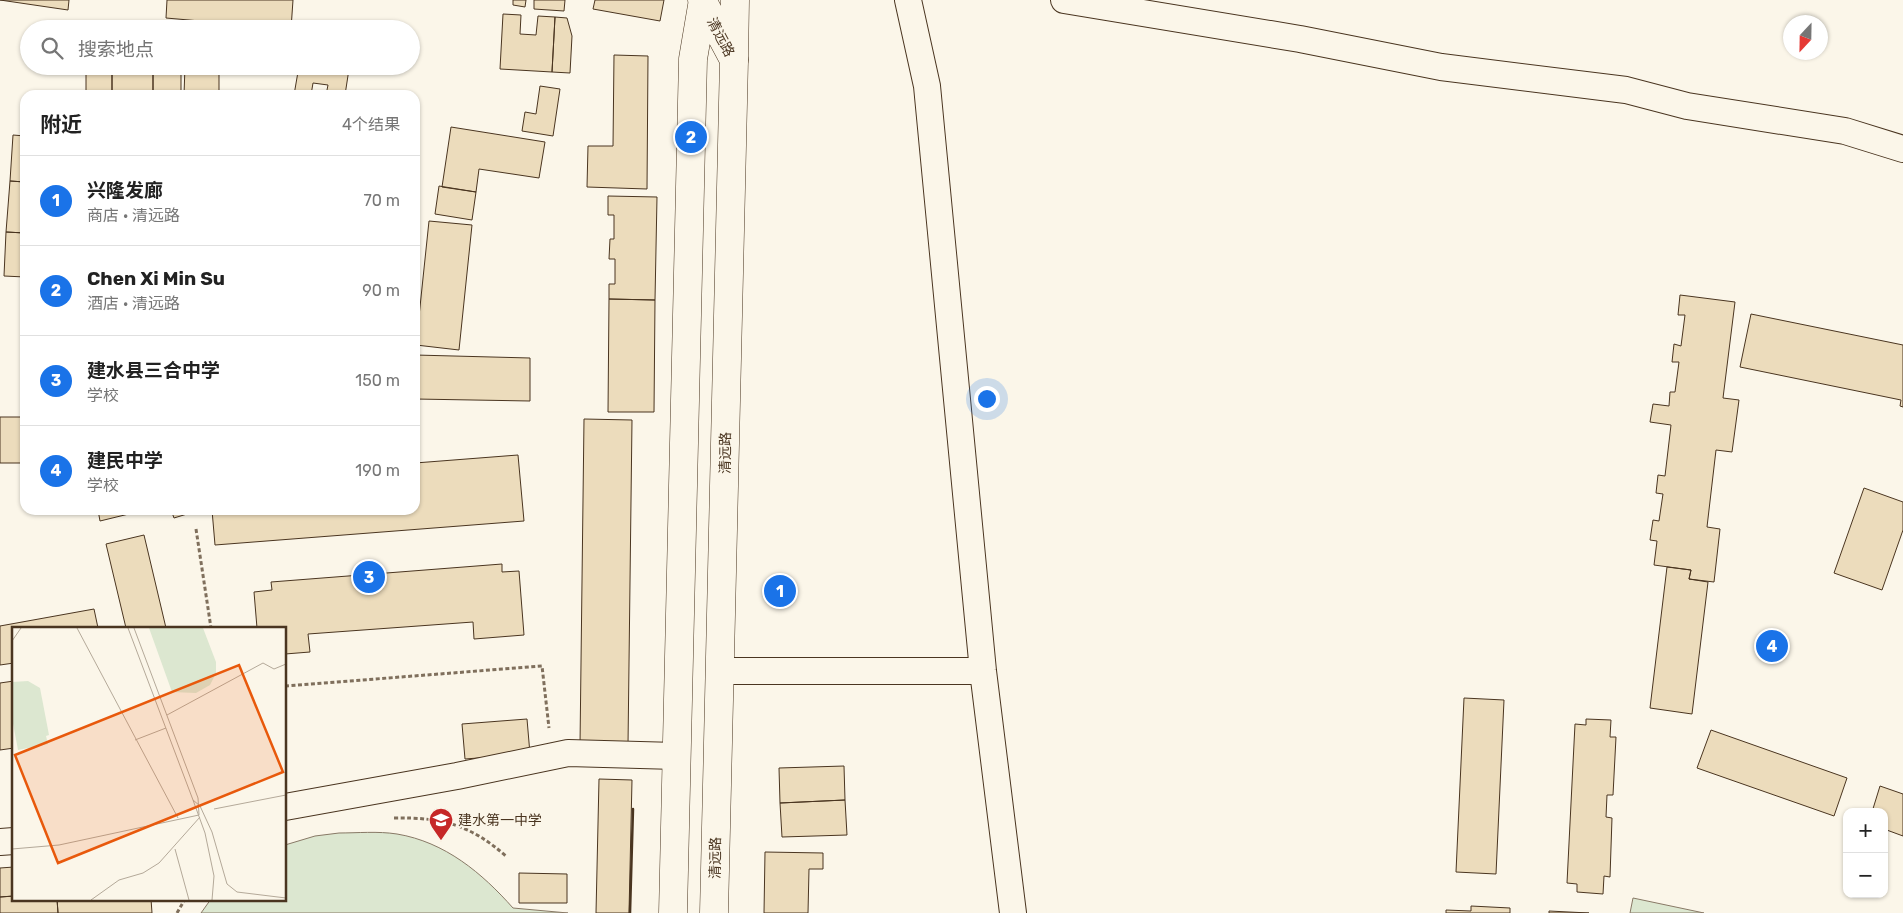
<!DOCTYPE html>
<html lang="zh">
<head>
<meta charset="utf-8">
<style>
  :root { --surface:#fff; --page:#f2f2f2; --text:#222; --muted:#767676; --line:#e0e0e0; --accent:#1a73e8 }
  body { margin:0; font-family:Rubik,"Noto Sans SC",sans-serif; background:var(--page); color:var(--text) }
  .controls { position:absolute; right:15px; bottom:15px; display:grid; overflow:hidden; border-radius:10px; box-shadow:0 1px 4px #0004 }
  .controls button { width:45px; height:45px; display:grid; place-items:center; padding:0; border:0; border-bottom:1px solid var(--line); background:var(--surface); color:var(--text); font:25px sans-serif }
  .compass { position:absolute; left:1783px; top:15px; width:45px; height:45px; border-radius:50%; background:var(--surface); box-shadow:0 1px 4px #0004; rotate:202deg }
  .you { position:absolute; left:986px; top:398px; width:18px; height:18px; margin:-12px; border:4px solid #fff; border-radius:50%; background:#1a73e8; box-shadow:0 0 0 8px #1a73e833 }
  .badge { display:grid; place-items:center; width:32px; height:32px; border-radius:50%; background:var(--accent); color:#fff; font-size:16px; font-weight:700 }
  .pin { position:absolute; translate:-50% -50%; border:2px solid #fff; box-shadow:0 1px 5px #0006 }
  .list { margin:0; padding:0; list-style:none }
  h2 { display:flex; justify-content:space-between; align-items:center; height:65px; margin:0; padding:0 20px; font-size:21px }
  h2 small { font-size:16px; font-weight:400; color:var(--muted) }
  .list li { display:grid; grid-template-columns:32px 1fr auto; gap:15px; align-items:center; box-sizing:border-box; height:90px; padding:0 20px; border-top:1px solid var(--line) }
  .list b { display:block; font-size:19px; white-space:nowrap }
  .list p { margin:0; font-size:16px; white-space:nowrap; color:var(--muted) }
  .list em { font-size:16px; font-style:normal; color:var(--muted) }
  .icon { flex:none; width:28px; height:28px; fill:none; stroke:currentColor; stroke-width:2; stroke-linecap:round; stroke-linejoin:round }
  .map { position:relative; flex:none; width:1903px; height:913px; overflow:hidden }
  .search { position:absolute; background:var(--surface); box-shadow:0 1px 4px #0004; left:20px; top:20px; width:400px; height:55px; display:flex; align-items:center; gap:12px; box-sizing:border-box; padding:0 18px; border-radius:28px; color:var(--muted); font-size:19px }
  .panel { position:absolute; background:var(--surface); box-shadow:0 1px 4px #0004; left:20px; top:90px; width:400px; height:425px; border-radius:15px }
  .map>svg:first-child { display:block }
  .green { fill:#dce7d0; stroke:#887966 }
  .building { fill:#ecdcbc; stroke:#4a3520 }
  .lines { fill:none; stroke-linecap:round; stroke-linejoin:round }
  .minor-casing { stroke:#4a3520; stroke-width:28 }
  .tertiary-casing { stroke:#4a3520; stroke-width:29 }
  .secondary-casing { stroke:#4a3520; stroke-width:29 }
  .path { stroke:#7f6f5c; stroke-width:3; stroke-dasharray:4 2.5; stroke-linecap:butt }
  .minor { stroke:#fbf6e9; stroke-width:26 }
  .tertiary { stroke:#fbf6e9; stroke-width:28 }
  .secondary { stroke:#fbf6e9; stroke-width:28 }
  .wall { stroke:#4a3520; stroke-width:2.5 }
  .labels { text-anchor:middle; stroke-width:4; stroke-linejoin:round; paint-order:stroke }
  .street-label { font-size:14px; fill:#4a3520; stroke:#fbf6e9 }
  .poi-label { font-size:14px; fill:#4a3520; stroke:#fbf6e9; text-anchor:start }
  .inset-road { fill:none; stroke:#b4a999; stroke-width:1 }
  .view { fill:#e8590c; fill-opacity:0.15; stroke:#e8590c; stroke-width:2.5 }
  .inset-edge { fill:none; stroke:#4a3520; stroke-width:2.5 }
</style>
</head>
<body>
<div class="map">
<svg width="1903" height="913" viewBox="0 0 1903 913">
  <rect width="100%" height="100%" fill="#fbf6e9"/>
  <path class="green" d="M 339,833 C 357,833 378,831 397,834 C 445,842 482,873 513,908 L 568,913 L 201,913 L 211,899 L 285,899 L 285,845 L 315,836 Z
    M 1633,898 L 1704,913 L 1630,913 Z"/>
  <path class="building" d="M 0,0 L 69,0 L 68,10 Z
    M 167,0 L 293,0 L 291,29 L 166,18 Z
    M 513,0 L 526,0 L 525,7 L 513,5 Z
    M 534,0 L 565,0 L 564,11 L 534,9 Z
    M 595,0 L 664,0 L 660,21 L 593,9 Z
    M 503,14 L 521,15 L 520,34 L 536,35 L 538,16 L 555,17 L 552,72 L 500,69 Z
    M 555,17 L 567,18 L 572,36 L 570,73 L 552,72 Z
    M 614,55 L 648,56 L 647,189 L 587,187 L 588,146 L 613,146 Z
    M 185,66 L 219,66 L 219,95 L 184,95 Z
    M 299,66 L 349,69 L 345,95 L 326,95 L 328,85 L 313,83 L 311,95 L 294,95 Z
    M 86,71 L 112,72 L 112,95 L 86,95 Z
    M 112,72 L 153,73 L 153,95 L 112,95 Z
    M 153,73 L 181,73 L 181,95 L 153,95 Z
    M 540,86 L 560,89 L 553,136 L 522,131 L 525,112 L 536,114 Z
    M 451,127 L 545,142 L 539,178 L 479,169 L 476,192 L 442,187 Z
    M 13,135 L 25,136 L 25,182 L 10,181 Z
    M 10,181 L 25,182 L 25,233 L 6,232 Z
    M 439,186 L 476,192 L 472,220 L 435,214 Z
    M 608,196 L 657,197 L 655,300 L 609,299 L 609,284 L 615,284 L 615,259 L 609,259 L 610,239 L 614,239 L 614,215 L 608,215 Z
    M 429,221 L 472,225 L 459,350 L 416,345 Z
    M 6,232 L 25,233 L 25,277 L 4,276 Z
    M 1680,295 L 1735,302 L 1723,398 L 1739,400 L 1732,452 L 1716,450 L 1707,527 L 1720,529 L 1714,582 L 1689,579 L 1691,570 L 1654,565 L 1657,541 L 1650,540 L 1653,520 L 1659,521 L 1663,494 L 1656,493 L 1658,475 L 1665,476 L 1671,425 L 1650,422 L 1653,404 L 1669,406 L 1670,392 L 1675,392 L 1679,362 L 1672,362 L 1674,344 L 1681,346 L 1685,315 L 1678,315 Z
    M 609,299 L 655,300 L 654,412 L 608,412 Z
    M 1751,314 L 1903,345 L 1903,407 L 1900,406 L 1901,400 L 1740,367 Z
    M 415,355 L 530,358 L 530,401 L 415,399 Z
    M 0,417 L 25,417 L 25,463 L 0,463 Z
    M 584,419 L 632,420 L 628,745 L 580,745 Z
    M 518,455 L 524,521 L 215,545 L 212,510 L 415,510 L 415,463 Z
    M 1864,488 L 1903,502 L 1903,530 L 1882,590 L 1834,573 Z
    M 98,510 L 137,510 L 137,512 L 100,521 Z
    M 171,510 L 200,510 L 174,518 Z
    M 144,535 L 166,628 L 126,628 L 106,544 Z
    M 502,564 L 502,572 L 519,571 L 524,635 L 474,639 L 473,622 L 308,634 L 310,652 L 285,654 L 285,628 L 257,628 L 254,592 L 272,590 L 271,582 Z
    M 1667,567 L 1691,570 L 1689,579 L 1708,582 L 1692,714 L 1650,708 Z
    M 94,609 L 98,628 L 14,628 L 14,663 L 0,665 L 0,626 Z
    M 14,681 L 14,748 L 0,750 L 0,683 Z
    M 1464,698 L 1504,700 L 1496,874 L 1456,872 Z
    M 527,719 L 530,754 L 465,759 L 462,724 Z
    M 1586,719 L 1611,720 L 1610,737 L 1616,737 L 1613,795 L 1607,795 L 1606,817 L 1612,818 L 1610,877 L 1604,876 L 1603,894 L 1577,892 L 1577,884 L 1567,883 L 1575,724 L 1586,725 Z
    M 1711,730 L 1847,778 L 1834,816 L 1697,768 Z
    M 844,766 L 845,800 L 780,803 L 779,768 Z
    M 599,779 L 632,780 L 629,913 L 596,913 Z
    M 1880,786 L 1903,794 L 1903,836 L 1884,829 L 1884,812 L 1872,812 Z
    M 845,800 L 847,835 L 782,837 L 780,803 Z
    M 765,852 L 823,853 L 823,869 L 809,869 L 808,913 L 764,913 Z
    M 14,867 L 14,896 L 0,897 L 0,868 Z
    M 519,873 L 567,874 L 567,903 L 519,903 Z
    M 14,896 L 14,899 L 57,899 L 58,913 L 0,913 L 0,897 Z
    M 57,899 L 151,899 L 152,913 L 58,913 Z
    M 1471,906 L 1510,908 L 1510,913 L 1446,913 L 1446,910 L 1471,911 Z
    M 1549,911 L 1589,913 L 1549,913 Z"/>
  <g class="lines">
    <defs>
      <path id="minor" d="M 908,0 L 927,86 L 983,671 L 1013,913
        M 1064,0 L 1300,39 L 1441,67 L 1626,90 L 1687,106 L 1845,131 L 1903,149
        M 720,671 L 983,671
        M 285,807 L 457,776 L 568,753 L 676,756
        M 0,842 L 14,841"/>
      <path id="tertiary" d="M 734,60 L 735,0"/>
      <path id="secondary" d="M 702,0 L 734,60 L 714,913
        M 673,913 L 693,59 L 703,0"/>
    </defs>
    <use href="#minor" class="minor-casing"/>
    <use href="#tertiary" class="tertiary-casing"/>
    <use href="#secondary" class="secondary-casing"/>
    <path class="path" d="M 196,529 L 211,628
      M 285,686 L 542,666 L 549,728
      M 394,818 C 442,817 471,825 507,857
      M 177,913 L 185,899"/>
    <use href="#minor" class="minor"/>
    <use href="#tertiary" class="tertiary"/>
    <use href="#secondary" class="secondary"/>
    <path class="wall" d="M 630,913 L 633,809"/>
  </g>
  <defs>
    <symbol id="school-pin" viewBox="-11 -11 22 30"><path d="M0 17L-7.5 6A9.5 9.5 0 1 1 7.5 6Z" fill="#c62828" stroke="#fbf6e9"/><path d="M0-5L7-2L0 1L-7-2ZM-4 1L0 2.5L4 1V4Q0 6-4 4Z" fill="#fff"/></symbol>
  </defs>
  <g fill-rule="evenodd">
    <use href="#school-pin" x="427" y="806" width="28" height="38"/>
  </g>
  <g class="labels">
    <g class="street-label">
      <text transform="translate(721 37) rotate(62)" y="5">清远路</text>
      <text transform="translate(725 453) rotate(-89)" y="5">清远路</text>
      <text transform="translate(715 858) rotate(-89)" y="5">清远路</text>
    </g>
    <g class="poi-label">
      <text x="458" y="825">建水第一中学</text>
    </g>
  </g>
  <g transform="translate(12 627)">
    <rect width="274" height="274" fill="#fbf6e9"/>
    <path d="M 137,1 L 191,1 L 204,35 L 204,46 L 198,58 L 184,66 L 160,65 ZM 16,54 L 28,61 L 37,108 L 34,109 L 36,117 L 6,123 L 0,91 L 0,55 Z" fill="#dce7d0"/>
    <path class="inset-road" d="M 65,1 L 166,191M 116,1 L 181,173 L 188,179 L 200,205 L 215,257 L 225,265 L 274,271M 122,1 L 186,171 L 187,188M 0,14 L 9,1M 155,88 L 251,36 L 262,42 L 274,37M 123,113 L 154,101M 181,173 L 193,206 L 202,249 L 200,273M 202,182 L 274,168M 0,222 L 47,218 L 187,188M 163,222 L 177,273M 79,273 L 107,253 L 131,246 L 147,236 L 188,190"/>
    <path class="view" d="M 227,38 L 271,145 L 46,236 L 3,128 Z"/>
    <rect width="274" height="274" class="inset-edge"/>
  </g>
</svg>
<div class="controls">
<button>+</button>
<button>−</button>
</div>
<svg class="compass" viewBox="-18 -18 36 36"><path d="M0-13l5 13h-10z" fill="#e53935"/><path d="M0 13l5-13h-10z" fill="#767676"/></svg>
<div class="you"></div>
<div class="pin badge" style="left:780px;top:591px">1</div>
<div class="pin badge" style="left:691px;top:137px">2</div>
<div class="pin badge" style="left:369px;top:577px">3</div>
<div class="pin badge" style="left:1772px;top:646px">4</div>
<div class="search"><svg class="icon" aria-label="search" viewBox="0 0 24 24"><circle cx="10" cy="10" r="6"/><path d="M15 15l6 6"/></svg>搜索地点</div>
<section class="panel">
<h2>附近<small>4个结果</small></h2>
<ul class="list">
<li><span class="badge">1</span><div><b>兴隆发廊</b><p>商店 · 清远路</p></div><em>70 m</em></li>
<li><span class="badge">2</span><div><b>Chen Xi Min Su</b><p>酒店 · 清远路</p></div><em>90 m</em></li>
<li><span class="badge">3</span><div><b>建水县三合中学</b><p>学校</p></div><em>150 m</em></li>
<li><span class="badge">4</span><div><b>建民中学</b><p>学校</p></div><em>190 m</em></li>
</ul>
</section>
</div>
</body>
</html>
